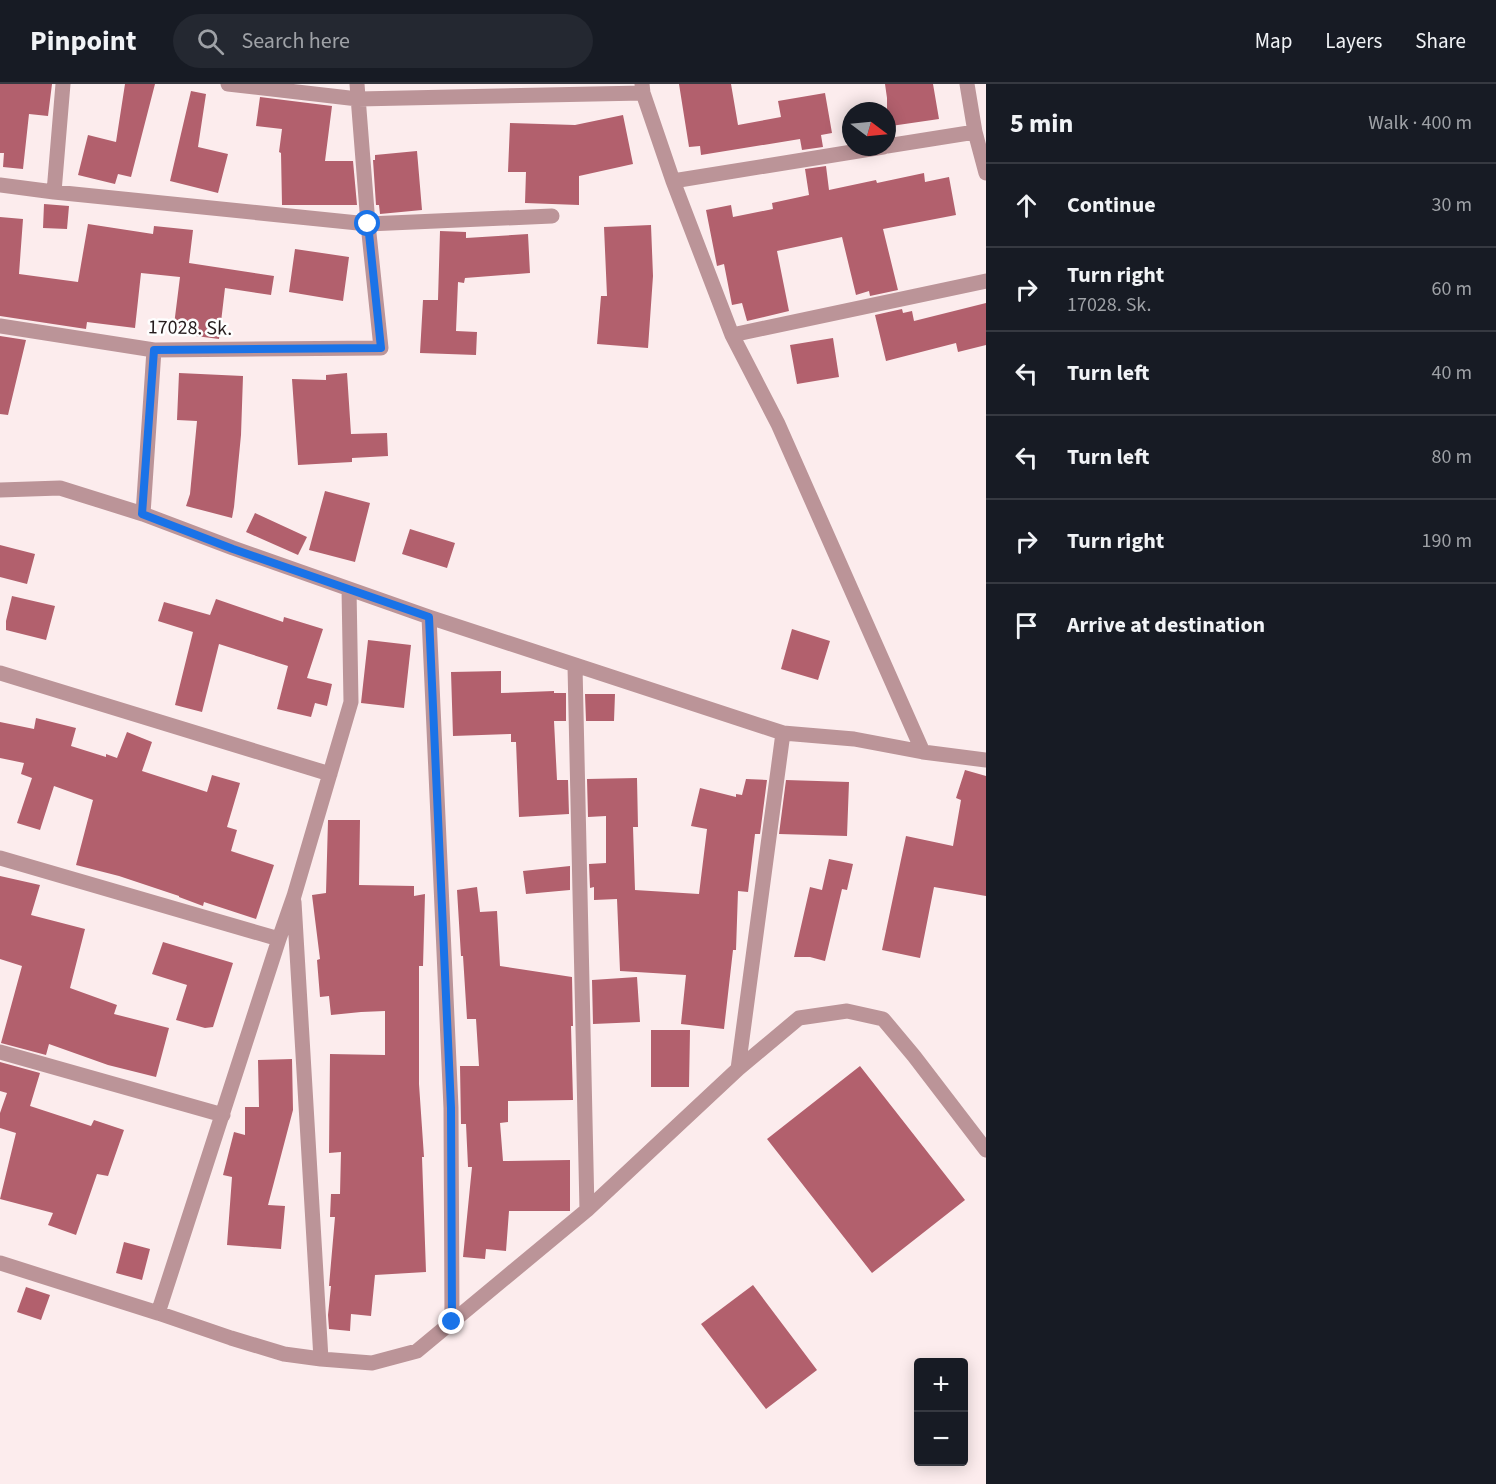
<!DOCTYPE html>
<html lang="en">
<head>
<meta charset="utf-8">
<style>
  :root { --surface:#171b24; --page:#242831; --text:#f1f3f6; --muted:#9ea1a6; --line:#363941 }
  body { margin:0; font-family:"Source Sans 3",sans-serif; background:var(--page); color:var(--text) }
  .controls { position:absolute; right:18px; bottom:18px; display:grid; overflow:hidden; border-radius:6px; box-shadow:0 3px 15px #0003 }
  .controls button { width:54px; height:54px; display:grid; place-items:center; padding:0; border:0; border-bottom:2px solid var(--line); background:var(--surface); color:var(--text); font:30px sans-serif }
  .compass { position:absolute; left:842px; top:18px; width:54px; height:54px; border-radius:50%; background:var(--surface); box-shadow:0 3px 15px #0003; rotate:106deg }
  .stop { position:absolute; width:18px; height:18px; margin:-14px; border:4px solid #1a73e8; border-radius:50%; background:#fff }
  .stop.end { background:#1a73e8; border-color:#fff; box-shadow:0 2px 6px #0008 }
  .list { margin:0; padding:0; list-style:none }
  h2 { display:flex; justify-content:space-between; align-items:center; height:78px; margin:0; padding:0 24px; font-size:26px }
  h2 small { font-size:20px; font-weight:400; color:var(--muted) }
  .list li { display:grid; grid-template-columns:39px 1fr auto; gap:18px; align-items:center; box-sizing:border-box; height:84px; padding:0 24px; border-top:2px solid var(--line) }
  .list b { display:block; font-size:22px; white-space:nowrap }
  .list p { margin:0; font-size:20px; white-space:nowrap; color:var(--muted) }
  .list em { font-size:20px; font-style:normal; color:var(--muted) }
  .icon { flex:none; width:33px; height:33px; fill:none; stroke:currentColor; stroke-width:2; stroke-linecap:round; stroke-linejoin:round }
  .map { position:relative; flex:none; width:986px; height:1400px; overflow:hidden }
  header { display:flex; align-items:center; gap:36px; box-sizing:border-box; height:84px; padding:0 30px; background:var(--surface); border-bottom:2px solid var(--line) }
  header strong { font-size:28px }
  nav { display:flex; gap:33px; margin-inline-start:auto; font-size:21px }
  .search { width:420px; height:54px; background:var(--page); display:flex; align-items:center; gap:15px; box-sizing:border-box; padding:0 21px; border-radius:33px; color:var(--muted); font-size:22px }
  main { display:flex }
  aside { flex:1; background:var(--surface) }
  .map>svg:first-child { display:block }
  .building { fill:#b2606d }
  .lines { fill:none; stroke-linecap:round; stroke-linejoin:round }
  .minor { stroke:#bb9498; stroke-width:15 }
  .route { stroke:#1a73e8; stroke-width:8 }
  .labels { text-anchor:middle; stroke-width:5; stroke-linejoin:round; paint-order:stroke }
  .street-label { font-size:20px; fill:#251c1d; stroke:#fefefe }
</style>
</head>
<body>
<header>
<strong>Pinpoint</strong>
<div class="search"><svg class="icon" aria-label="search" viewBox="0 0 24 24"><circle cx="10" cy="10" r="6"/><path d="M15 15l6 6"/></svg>Search here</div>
<nav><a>Map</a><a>Layers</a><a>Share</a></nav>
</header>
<main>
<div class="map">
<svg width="986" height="1400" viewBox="0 0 986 1400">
  <rect width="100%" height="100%" fill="#fceced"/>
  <path class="building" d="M 0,0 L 52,0 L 48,32 L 29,30 L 23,85 L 3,83 L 4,69 L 0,69 Z
    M 125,0 L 155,0 L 131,93 L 118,90 L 115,100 L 78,91 L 88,51 L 116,58 Z
    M 679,0 L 731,0 L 738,41 L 781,33 L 778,17 L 825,9 L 832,49 L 821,51 L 823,63 L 802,66 L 800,55 L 701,71 L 700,62 L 689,63 Z
    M 885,0 L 933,0 L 939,35 L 891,42 L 890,36 L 887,37 L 887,14 Z
    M 191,7 L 206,10 L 198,63 L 228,70 L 218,109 L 170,97 Z
    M 260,13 L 332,22 L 325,77 L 353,77 L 357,121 L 282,121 L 281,69 L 279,68 L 282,45 L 256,42 Z
    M 623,31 L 633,80 L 579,92 L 579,121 L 525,119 L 526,88 L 508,88 L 510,39 L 575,41 Z
    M 417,67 L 422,126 L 380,130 L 379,121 L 376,121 L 373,76 L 375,76 L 375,71 Z
    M 826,82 L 829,106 L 876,96 L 877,99 L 924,89 L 925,98 L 949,93 L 956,131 L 883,145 L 898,206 L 870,212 L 869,207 L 856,211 L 842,153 L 777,167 L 789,227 L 747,237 L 742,219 L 732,221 L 724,180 L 717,182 L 706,126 L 731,121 L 733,133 L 773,125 L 772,119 L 809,111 L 805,85 Z
    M 44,120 L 69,122 L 67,145 L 43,144 Z
    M 0,133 L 23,135 L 19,190 L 78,198 L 88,140 L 153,150 L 154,142 L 193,146 L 189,179 L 274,192 L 271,211 L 225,204 L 219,255 L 173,249 L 180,193 L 141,189 L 135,244 L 87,238 L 86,245 L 0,232 Z
    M 651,141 L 653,192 L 648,264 L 597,260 L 601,212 L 607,212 L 604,143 Z
    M 440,147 L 466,148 L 466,154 L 528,150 L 530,189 L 465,194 L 464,199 L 458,198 L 456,247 L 477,248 L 476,271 L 420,269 L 423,216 L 438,216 Z
    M 295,165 L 349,173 L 343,217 L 289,208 Z
    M 986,219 L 986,261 L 958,268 L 956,259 L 886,277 L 875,231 L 902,225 L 903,229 L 912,227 L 914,237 Z
    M 0,252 L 26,256 L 8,331 L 0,330 Z
    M 833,254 L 839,293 L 797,300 L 790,261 Z
    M 179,289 L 243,292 L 241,351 L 234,423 L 232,434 L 186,422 L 190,410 L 197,337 L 177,336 Z
    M 347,289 L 351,350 L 387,349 L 388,372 L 352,374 L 352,378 L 298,381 L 292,295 L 326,296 L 326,291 Z
    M 325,407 L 370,419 L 355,478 L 309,466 Z
    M 255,429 L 307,453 L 298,471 L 246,448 Z
    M 410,445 L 455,459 L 447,484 L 402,470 Z
    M 0,461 L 35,470 L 27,500 L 0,493 Z
    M 12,512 L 55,522 L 46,556 L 6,546 L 6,537 Z
    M 216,515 L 283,538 L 284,533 L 323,545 L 307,594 L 332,600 L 327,622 L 315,619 L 311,633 L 277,625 L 288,582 L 219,560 L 202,628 L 175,621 L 193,548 L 158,537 L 164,518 L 210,531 Z
    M 792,545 L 830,557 L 818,596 L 781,585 Z
    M 368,556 L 411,561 L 404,624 L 361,619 Z
    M 501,587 L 501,609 L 554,607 L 554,609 L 566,609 L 566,637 L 554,637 L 557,696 L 568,696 L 569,730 L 519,733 L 516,658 L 511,658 L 511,650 L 453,652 L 451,588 Z
    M 585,610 L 615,610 L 614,637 L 586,637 Z
    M 36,634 L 76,644 L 71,662 L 106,673 L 106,670 L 117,674 L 127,648 L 152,658 L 142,687 L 207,708 L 212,691 L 240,699 L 227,743 L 237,746 L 231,767 L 274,781 L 256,835 L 204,818 L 203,822 L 179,813 L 179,812 L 119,792 L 76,781 L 93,716 L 54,702 L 40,746 L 17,739 L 32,694 L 21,690 L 24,679 L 0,674 L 0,638 L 34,645 Z
    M 965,686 L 986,692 L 986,812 L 934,803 L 920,874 L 882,866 L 906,752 L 953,762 L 961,716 L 956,714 Z
    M 637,694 L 638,743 L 633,743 L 635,806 L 699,810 L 707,745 L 691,742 L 700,704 L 736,713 L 736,710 L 742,711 L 746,695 L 767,696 L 760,750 L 755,750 L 748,808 L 738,807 L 736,866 L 733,866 L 724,945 L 681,940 L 686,891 L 620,887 L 617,815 L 594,816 L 594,803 L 590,804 L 589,780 L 606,779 L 606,732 L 588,733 L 587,695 Z
    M 786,696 L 849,698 L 847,752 L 779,750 Z
    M 328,736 L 360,736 L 359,801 L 414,802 L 414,812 L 425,810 L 423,882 L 419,882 L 419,1000 L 424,1073 L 422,1073 L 426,1188 L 375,1191 L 371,1232 L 351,1230 L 350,1247 L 329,1245 L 328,1231 L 331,1202 L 329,1202 L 335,1133 L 330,1133 L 331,1110 L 340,1110 L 341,1068 L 329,1069 L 330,970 L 385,971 L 385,927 L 361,928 L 331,931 L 329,912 L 320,913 L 317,876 L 320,875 L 312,811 L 326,809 Z
    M 829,775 L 853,780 L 847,806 L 842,805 L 825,877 L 810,873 L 794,873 L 810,803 L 822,806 Z
    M 570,782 L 570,806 L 526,810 L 523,787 Z
    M 0,792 L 40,801 L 31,831 L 85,845 L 70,904 L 117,921 L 114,930 L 169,944 L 156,993 L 108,981 L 49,960 L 46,971 L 1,959 L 22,882 L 0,875 Z
    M 477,803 L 480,828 L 497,827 L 500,882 L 572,893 L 573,942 L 571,942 L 573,1016 L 508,1017 L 508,1038 L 500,1039 L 503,1077 L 570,1076 L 570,1127 L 509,1127 L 506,1167 L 486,1165 L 485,1175 L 463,1173 L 472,1083 L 468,1083 L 466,1040 L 461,1040 L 460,982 L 479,982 L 476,935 L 467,935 L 463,872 L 461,872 L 457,806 Z
    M 163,858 L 233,879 L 213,943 L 205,944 L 176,936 L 187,901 L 152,890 Z
    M 637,893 L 640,938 L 593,940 L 592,896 Z
    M 651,946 L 690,946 L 689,1003 L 651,1003 Z
    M 292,975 L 293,1026 L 268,1121 L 285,1122 L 281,1165 L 227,1161 L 232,1093 L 223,1091 L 234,1048 L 245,1051 L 245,1023 L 259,1023 L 258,976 Z
    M 0,978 L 40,989 L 30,1022 L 91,1042 L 94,1036 L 124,1046 L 108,1092 L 97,1090 L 76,1151 L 48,1141 L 53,1129 L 0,1115 L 16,1049 L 0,1044 L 0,1029 L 7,1009 L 0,1007 Z
    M 860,982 L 965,1116 L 872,1189 L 767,1055 Z
    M 124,1158 L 150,1165 L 142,1196 L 116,1189 Z
    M 753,1201 L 817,1286 L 766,1325 L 701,1240 Z
    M 26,1203 L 50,1211 L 41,1236 L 17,1228 Z"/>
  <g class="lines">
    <path class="minor" d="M 228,0 L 358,15 L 643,9
      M 642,0 L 643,9 L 673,97 L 732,251 L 778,340 L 923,668
      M 967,0 L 975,48 L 986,89
      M 887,62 L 975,48
      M 673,97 L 883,63
      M 0,101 L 54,108 L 368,140 L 552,132
      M 54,108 L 63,0
      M 0,242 L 154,266 L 381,264 L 368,140 L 357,0
      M 732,251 L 986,197
      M 0,406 L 60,404 L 143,430 L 233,464 L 429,533 L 783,649 L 854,655 L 923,668 L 986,676
      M 143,430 L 154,266
      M 429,533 L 451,1024 L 452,1238
      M 575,582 L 587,1126
      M 0,589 L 330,690
      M 0,774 L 279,855
      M 294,818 L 321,1275
      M 0,968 L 223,1031
      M 738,985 L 783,649
      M 0,1179 L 158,1229 L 231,1254 L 284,1270 L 321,1275 L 372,1279 L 417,1267 L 587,1126 L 738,985 L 799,934 L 847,927 L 883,935 L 914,972 L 986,1066
      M 158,1229 L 279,855 L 294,812 L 351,618 L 349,505"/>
  </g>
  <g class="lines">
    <path class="route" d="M 368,140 L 381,264 L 154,266 L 142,430 L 233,465 L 429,533 L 451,1024 L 452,1238"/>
  </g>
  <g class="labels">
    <g class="street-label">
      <text transform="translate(190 243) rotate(1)" y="7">17028. Sk.</text>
    </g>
  </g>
</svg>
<div class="controls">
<button>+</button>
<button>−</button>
</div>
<svg class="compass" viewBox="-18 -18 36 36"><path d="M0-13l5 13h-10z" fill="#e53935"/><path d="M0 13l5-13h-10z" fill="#9ea1a6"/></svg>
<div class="stop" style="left:368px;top:140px"></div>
<div class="stop end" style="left:452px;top:1238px"></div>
</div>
<aside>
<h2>5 min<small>Walk · 400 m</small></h2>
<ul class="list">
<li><svg class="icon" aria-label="ahead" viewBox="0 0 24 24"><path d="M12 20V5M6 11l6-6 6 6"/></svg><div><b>Continue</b></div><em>30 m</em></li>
<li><svg class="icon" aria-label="right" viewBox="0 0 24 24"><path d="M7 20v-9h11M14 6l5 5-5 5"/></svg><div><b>Turn right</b><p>17028. Sk.</p></div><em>60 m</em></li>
<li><svg class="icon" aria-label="left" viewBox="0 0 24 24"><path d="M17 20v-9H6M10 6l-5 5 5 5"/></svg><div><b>Turn left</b></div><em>40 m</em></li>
<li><svg class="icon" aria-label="left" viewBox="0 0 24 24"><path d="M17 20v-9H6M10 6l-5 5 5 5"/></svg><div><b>Turn left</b></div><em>80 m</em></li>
<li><svg class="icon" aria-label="right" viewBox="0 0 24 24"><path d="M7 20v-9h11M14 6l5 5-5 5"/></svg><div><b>Turn right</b></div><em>190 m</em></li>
<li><svg class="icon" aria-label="arrive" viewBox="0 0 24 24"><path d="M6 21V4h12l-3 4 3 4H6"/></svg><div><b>Arrive at destination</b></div></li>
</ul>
</aside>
</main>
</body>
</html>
